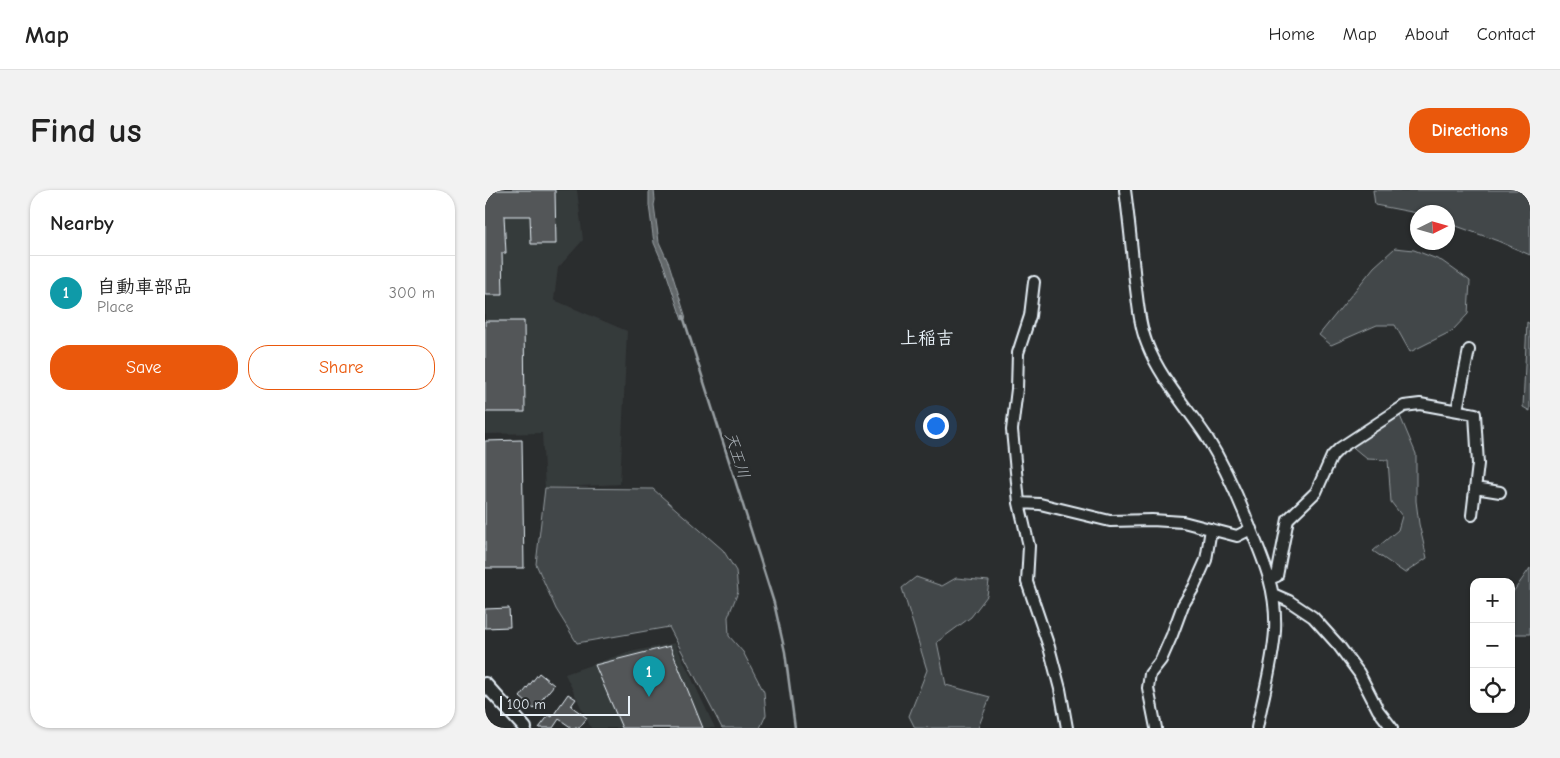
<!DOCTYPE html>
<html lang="en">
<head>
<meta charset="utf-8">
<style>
  :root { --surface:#fff; --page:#f2f2f2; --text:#222; --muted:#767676; --line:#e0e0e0; --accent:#ea580c }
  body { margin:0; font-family:"Comic Neue","Klee One",sans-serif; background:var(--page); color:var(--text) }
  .controls { position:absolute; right:15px; bottom:15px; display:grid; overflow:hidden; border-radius:10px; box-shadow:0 1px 4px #0004 }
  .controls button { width:45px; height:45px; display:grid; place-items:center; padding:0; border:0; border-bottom:1px solid var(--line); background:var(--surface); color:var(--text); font:25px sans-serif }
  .compass { position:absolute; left:925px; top:15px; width:45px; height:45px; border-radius:50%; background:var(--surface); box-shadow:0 1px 4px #0004; rotate:85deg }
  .scale { position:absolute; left:15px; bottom:12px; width:130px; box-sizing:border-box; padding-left:5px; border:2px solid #e8f1f8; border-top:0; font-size:14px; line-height:18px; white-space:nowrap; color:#e8f1f8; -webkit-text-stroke:4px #2a2d2e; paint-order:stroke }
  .you { position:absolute; left:450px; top:235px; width:18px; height:18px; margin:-12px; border:4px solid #fff; border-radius:50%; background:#1a73e8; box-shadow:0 0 0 8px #1a73e833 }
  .badge { display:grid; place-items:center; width:32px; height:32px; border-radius:50%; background:var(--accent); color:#fff; font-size:16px; font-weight:700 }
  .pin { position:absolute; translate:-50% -41px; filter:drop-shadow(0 1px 2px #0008) }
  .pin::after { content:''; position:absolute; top:26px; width:18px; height:15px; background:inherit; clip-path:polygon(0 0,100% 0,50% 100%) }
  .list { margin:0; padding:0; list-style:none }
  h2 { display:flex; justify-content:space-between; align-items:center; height:65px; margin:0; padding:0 20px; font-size:21px }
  h2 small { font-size:16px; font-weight:400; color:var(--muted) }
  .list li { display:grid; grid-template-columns:32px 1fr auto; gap:15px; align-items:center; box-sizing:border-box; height:75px; padding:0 20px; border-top:1px solid var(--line) }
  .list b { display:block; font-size:19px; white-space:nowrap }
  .list p { margin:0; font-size:16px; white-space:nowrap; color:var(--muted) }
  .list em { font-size:16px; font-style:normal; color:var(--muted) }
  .actions { display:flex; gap:10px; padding:15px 20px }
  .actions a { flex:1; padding:11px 0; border:1px solid var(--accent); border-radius:20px; text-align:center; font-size:18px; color:var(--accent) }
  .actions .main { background:var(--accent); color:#fff }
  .icon { flex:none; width:28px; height:28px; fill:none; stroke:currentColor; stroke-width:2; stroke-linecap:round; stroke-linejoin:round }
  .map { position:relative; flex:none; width:1045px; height:538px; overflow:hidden; border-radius:20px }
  header { display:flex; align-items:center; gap:30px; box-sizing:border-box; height:70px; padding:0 25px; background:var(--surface); border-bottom:1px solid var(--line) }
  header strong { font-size:24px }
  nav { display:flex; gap:28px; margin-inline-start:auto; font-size:18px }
  .intro { display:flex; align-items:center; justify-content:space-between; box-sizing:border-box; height:120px; padding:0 30px }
  h1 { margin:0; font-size:35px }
  .button { padding:12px 22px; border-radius:20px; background:var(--accent); color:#fff; font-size:18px; font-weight:700 }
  main { display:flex; gap:30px; padding:0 30px }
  aside { flex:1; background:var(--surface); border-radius:20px; box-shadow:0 1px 4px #0004 }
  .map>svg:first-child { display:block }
  .built { fill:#363a3b }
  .green { fill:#424648; stroke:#959ca0 }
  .water { fill:#63686b; stroke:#989fa3 }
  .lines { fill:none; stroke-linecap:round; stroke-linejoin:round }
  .stream { stroke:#989fa3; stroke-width:2.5 }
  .building { fill:#535759; stroke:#e8f1f8 }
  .minor-casing { stroke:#e8f1f8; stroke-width:14 }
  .major-casing { stroke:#e8f1f8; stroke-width:16 }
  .minor { stroke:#2a2d2e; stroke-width:10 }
  .major { stroke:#2a2d2e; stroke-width:12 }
  .labels { text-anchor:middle; stroke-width:5; stroke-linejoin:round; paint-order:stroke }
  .water-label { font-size:16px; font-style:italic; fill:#acb3b9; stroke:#2a2d2e }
  .quarter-label { font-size:18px; font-weight:bold; fill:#e8f1f8; stroke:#2a2d2e }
</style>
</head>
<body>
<header>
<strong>Map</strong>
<nav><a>Home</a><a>Map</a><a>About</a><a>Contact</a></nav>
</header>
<div class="intro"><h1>Find us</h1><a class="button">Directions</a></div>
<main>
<aside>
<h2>Nearby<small></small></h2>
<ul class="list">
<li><span class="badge" style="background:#0f9aa8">1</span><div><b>自動車部品</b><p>Place</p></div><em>300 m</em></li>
</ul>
<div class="actions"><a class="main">Save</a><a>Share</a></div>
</aside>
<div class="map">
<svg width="1045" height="538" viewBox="0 0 1045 538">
  <rect width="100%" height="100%" fill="#2a2d2e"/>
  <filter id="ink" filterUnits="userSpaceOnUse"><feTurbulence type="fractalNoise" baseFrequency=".02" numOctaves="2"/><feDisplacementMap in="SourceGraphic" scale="10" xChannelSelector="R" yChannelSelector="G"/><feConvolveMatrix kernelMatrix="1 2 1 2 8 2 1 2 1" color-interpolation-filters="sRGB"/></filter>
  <g filter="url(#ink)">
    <path class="built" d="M 0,0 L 92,0 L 98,50 L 73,78 L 69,110 L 142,141 L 135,294 L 60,298 L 57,243 L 0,244 Z
      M 190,453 L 230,538 L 106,538 L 80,484 L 140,463 Z"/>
    <path class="green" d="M 888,0 L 1045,0 L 1045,65 L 1013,51 L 963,33 L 962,22 L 932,23 L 890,15 Z
      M 910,58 L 929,60 L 957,71 L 985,91 L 983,124 L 967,141 L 925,162 L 910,135 L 892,135 L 846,155 L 834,145 L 889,77 Z
      M 1042,132 L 1045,134 L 1045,221 L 1038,217 Z
      M 910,214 L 931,264 L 931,311 L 934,334 L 942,368 L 920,383 L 888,361 L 913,340 L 917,326 L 906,312 L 903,270 L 882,269 L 862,252 Z
      M 60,298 L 168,299 L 238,360 L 251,381 L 253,402 L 243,427 L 244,446 L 258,462 L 279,502 L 281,525 L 275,538 L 237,538 L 184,437 L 92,453 L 71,419 L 51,374 Z
      M 1045,378 L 1045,444 L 1026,444 L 1026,405 Z
      M 431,387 L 457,396 L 471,388 L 504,391 L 502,406 L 486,427 L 452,452 L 461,495 L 505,507 L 493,538 L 430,538 L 424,526 L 442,480 L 417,398 Z"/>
    <path class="water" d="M 164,0 L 169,0 L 170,10 L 169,15 L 174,52 L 184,74 L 201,128 L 197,130 L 179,76 L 169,53 L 164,15 Z"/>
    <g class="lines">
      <path class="stream" d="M 198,126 L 289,413 L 300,462 L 310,538"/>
    </g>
    <path class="building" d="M 0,0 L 70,0 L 71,54 L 46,54 L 45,26 L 19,26 L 21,63 L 17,63 L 18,105 L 0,105 Z
      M 0,131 L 39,131 L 40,222 L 0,222 Z
      M 37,250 L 39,378 L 0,378 L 0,251 Z
      M 24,418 L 25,437 L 0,438 L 0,419 Z
      M 185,456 L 218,538 L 137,538 L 110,475 Z
      M 54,483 L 69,495 L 49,519 L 35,507 Z
      M 83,504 L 91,509 L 86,516 L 102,528 L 94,538 L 87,538 L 74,529 L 68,538 L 54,538 L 64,525 L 67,527 Z"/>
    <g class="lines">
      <defs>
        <path id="minor" d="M 640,0 C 644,30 647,60 650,91 C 653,112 654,134 662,154 C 675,188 701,216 721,246 C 739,275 752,304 764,335 C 779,371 792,400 790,441 C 788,473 778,506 772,538
          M 549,92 L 545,126 L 533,163 L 532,199 L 527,240 L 534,313 L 544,356 L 542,392 L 564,457 L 575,499 L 582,538
          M 972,220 L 984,160
          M 990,298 L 1015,302
          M 534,313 L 555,314 L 625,331 L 667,330 L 698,332 L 752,346 L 766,339
          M 784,389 L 792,386 L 803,329 L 831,302 L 847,266 L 855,258 L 919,216 L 935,214 L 990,224 L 993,274 L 987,325
          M 788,404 L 804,411 L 828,427 L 854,456 L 874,483 L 893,520 L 907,538
          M 671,538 L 663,498 L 665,484 L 676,470 L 687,445 L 698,415 L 709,397 L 721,370 L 726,339"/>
        <path id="major" d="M 0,494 L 40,538"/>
      </defs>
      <use href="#minor" class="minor-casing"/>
      <use href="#major" class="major-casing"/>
      <use href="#minor" class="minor"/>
      <use href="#major" class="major"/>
    </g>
  </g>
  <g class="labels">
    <g class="water-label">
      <text transform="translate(253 265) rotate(72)" y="6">天王川</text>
    </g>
    <g class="quarter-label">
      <text x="442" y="154">上稲吉</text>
    </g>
  </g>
</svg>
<div class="controls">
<button>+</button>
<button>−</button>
<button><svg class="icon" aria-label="locate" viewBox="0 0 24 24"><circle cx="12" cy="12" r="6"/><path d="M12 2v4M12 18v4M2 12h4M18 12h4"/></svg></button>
</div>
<svg class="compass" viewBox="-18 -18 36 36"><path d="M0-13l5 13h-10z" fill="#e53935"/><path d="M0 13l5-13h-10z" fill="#767676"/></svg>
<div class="scale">100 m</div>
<div class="you"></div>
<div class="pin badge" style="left:164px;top:507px;background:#0f9aa8">1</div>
</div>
</main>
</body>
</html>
